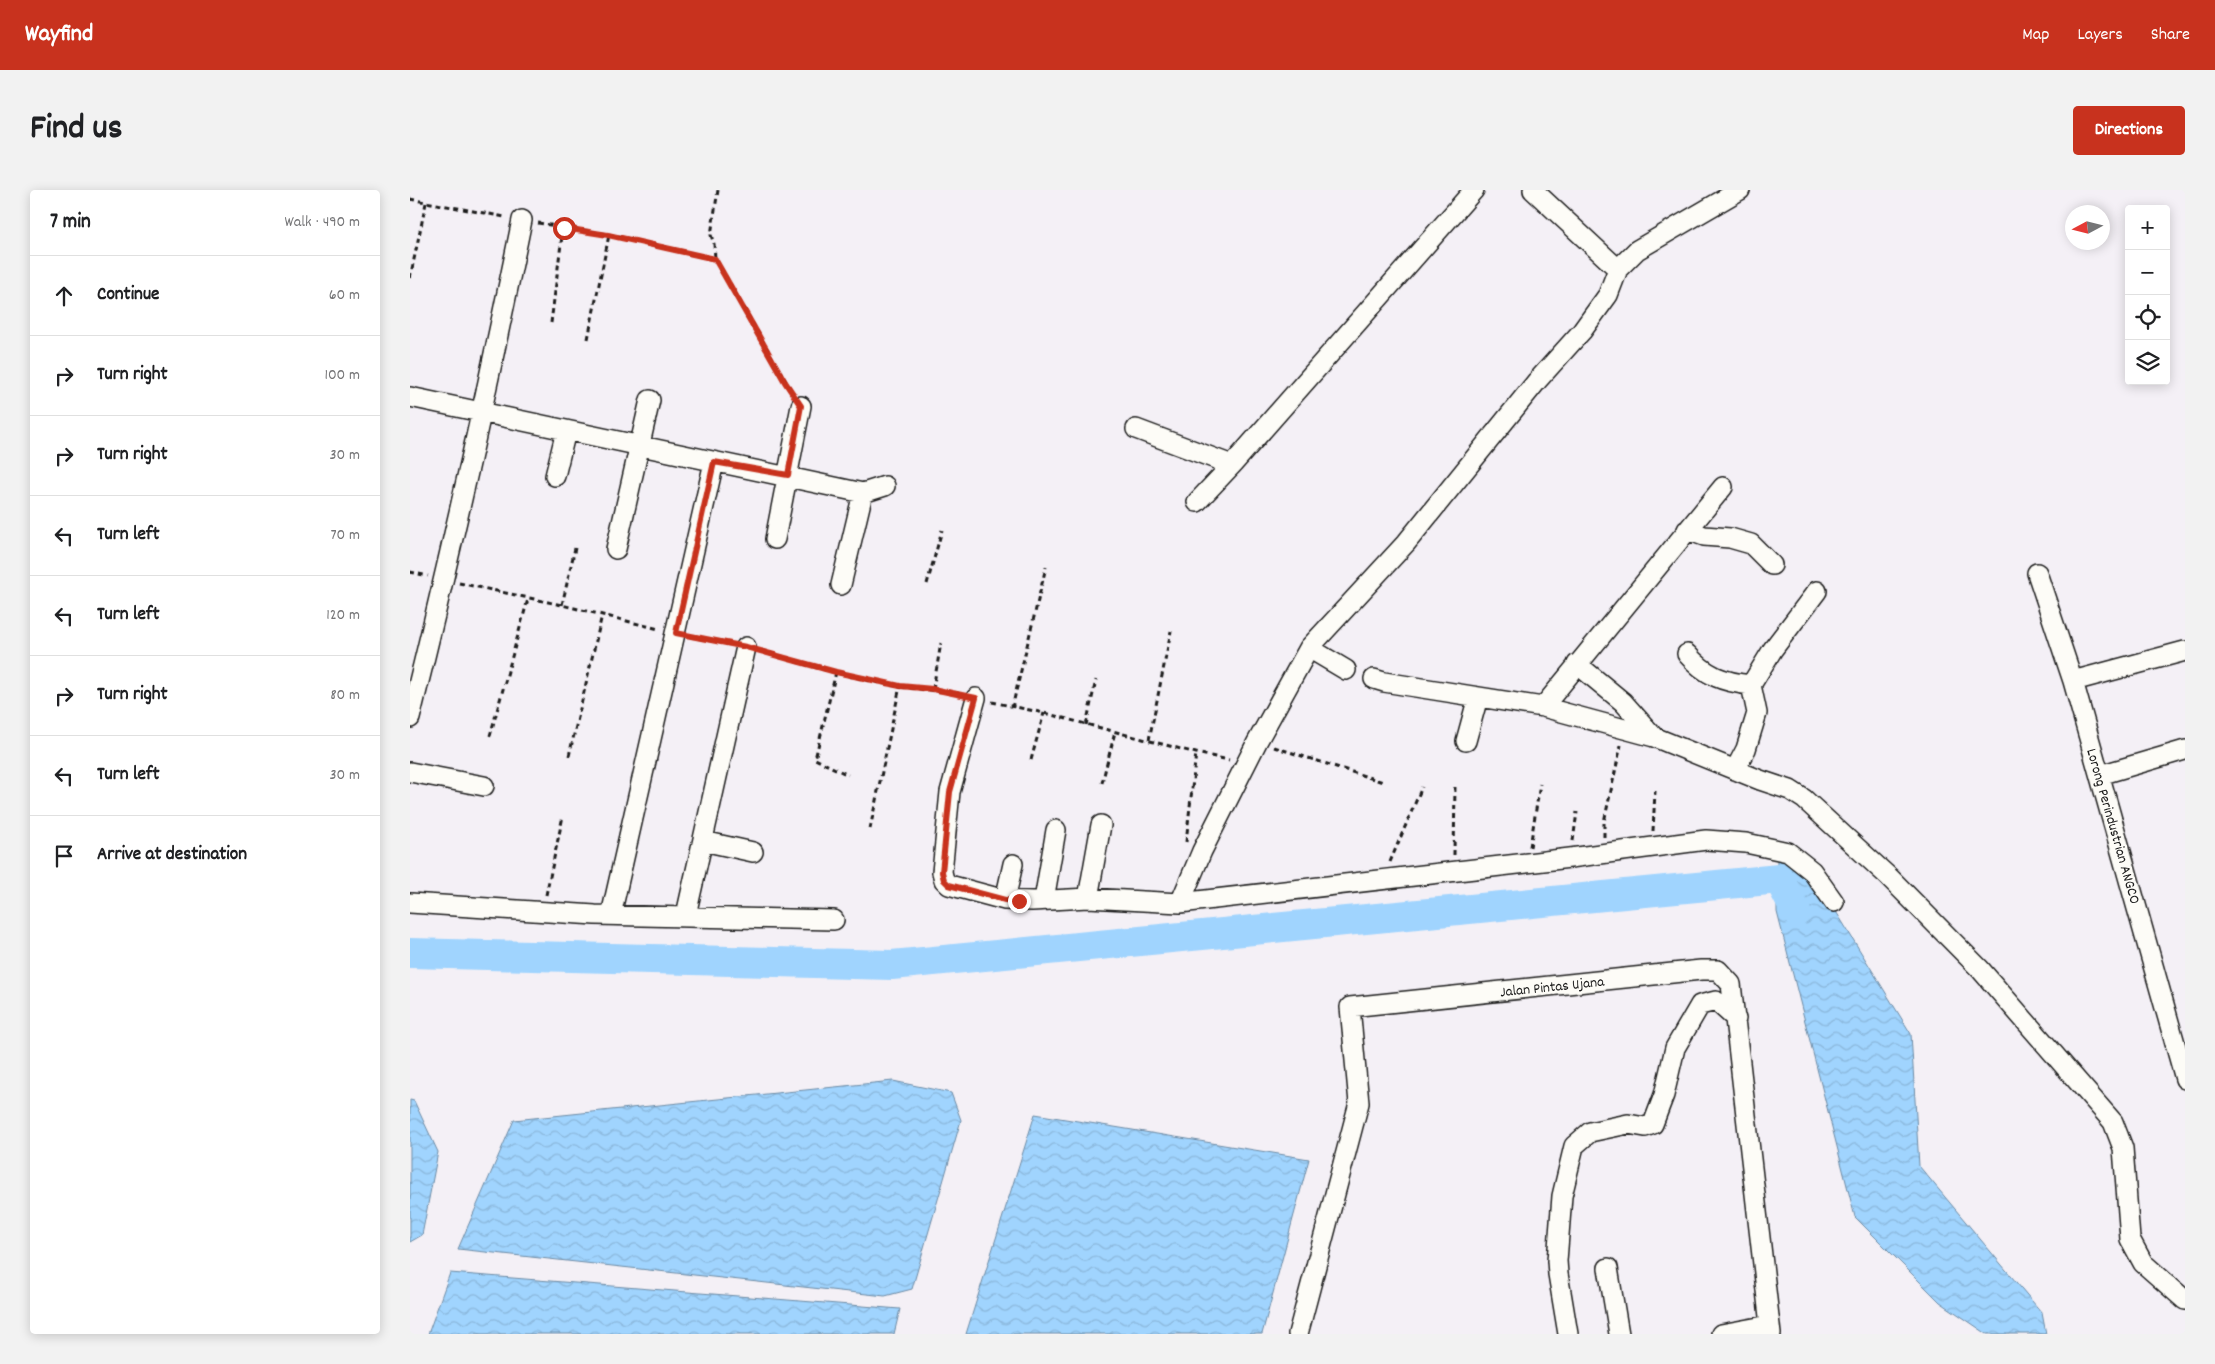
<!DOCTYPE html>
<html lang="en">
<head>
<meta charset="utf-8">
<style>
  :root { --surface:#fff; --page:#f2f2f2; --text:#202124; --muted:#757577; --line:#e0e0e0; --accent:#c8321e }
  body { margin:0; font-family:Dekko,sans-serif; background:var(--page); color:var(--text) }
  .controls { position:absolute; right:15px; top:15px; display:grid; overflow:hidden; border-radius:5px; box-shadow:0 2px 12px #0003 }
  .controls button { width:45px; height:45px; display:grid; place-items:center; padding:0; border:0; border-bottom:1px solid var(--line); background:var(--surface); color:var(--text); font:25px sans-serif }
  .compass { position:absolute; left:1655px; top:15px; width:45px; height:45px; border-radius:50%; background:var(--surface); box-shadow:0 2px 12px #0003; rotate:263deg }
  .stop { position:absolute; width:15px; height:15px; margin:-11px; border:4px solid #c8321e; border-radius:50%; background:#fff }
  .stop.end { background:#c8321e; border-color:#fff; box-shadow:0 1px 5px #0008 }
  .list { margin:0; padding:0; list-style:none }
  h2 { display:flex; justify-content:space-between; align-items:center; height:65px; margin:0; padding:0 20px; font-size:21px }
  h2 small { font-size:16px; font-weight:400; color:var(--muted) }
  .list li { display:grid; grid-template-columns:32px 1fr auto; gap:15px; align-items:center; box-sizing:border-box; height:80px; padding:0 20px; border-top:1px solid var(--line) }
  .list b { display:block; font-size:19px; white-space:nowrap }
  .list em { font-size:16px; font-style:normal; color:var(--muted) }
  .icon { flex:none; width:28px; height:28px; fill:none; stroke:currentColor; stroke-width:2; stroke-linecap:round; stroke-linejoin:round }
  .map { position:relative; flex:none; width:1775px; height:1144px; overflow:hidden; border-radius:5px }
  header { display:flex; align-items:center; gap:30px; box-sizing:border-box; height:70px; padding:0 25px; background:var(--accent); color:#fff }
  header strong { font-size:24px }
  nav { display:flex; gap:28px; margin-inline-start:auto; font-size:18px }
  .intro { display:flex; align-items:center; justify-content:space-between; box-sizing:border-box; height:120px; padding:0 30px }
  h1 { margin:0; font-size:35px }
  .button { padding:12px 22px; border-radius:5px; background:var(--accent); color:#fff; font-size:18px; font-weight:700 }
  main { display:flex; gap:30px; padding:0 30px }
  aside { flex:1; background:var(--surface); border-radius:5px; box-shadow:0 2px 12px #0003 }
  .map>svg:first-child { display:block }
  .water { fill:url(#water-waves); stroke:#6b8aa4 }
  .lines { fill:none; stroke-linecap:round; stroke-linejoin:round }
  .river { stroke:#a0d4fe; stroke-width:30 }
  .minor-casing { stroke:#1c1c1c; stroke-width:22 }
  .path { stroke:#1c1c1c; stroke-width:3; stroke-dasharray:5 4; stroke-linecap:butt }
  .minor { stroke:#fdfcf7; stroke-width:19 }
  .route { stroke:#c8321e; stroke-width:6 }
  .labels { text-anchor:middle; stroke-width:4.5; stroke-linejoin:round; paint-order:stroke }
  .street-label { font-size:15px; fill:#1c1c1c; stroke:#fdfcf7 }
</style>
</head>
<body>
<header>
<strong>Wayfind</strong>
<nav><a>Map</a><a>Layers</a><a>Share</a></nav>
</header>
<div class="intro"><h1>Find us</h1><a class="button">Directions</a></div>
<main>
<aside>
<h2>7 min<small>Walk · 490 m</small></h2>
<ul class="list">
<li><svg class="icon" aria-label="ahead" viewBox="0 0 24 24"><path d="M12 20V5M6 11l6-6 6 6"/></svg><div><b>Continue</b></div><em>60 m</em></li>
<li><svg class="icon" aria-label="right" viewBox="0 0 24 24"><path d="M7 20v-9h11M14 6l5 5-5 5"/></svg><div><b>Turn right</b></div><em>100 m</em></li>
<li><svg class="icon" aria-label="right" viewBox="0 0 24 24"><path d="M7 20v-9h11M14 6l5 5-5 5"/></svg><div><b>Turn right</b></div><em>30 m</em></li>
<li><svg class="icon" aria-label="left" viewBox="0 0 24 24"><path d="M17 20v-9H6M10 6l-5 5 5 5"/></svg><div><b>Turn left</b></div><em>70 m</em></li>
<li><svg class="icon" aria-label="left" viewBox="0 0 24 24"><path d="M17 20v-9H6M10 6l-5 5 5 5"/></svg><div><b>Turn left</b></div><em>120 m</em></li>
<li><svg class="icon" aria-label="right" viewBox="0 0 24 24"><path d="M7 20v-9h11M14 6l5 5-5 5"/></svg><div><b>Turn right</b></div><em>80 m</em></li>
<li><svg class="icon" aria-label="left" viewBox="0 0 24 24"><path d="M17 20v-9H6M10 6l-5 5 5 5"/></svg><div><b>Turn left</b></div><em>30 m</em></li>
<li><svg class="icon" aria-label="arrive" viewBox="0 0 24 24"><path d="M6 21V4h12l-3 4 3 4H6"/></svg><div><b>Arrive at destination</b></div></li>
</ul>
</aside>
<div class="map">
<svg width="1775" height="1144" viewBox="0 0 1775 1144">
  <defs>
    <pattern id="water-waves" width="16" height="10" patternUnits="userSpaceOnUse" patternTransform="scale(1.25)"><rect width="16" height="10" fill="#a0d4fe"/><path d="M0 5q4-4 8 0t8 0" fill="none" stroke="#89b5d9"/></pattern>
  </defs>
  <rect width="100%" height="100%" fill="#f4f0f6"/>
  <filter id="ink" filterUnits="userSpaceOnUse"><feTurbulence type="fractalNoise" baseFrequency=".02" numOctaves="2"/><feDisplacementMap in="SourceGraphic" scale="10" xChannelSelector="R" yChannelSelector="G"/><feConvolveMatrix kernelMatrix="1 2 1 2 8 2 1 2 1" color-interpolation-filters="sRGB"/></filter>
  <g filter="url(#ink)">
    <path class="water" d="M 1367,661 L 1403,684 L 1501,844 L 1509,976 L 1632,1123 L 1636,1144 L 1577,1144 L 1530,1112 L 1445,1027 L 1367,722 Z
      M 483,891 L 541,903 L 551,930 L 502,1099 L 475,1106 L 48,1059 L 104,930 Z
      M 0,910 L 4,911 L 28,962 L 12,1045 L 0,1052 Z
      M 625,924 L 899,969 L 852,1144 L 556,1144 Z
      M 40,1083 L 490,1119 L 484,1144 L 18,1144 Z"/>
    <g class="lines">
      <path class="river" d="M 0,763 L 482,775 L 1369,689 L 1386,722"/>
      <defs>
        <path id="minor" d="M 1123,0 L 1208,79
          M 0,207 L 453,303 L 475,296
          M 726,239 L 822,275
          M 145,286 L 156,241
          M 787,312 L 822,275 L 1064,0
          M 1277,340 L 1294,346 L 1320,348 L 1341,354 L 1362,375
          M 365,349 L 391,216
          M 206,359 L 240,210
          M 1627,383 L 1663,491 L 1775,889
          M 431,395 L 453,303
          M 899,458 L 936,480
          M 1277,464 C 1296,486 1313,492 1341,495
          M 1167,474 L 1213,512 L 1244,547
          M 964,489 L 974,492 L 1133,517 L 1244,547 L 1350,590 L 1380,600 L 1394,609 L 1479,687 L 1570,779 L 1703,932 L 1713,958 L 1720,1049 L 1733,1073 L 1775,1110
          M 1663,491 L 1775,461
          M 566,508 L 540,602 L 532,682 L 534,690 L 539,695 L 595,710 L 622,711 L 678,708 L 770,713 L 792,661 L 847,552 L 899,458 L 996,353 L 1127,191 L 1172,141 L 1198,105 L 1208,79 L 1227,60 L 1330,0
          M 1133,517 L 1313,297
          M 0,528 C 41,363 78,197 112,30
          M 1056,551 L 1068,507
          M 1325,580 L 1336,559 L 1347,523 L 1341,495 L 1363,459 L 1407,401
          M 0,582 L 74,596
          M 1690,585 L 1775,560
          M 293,651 L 343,662
          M 678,708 L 691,635
          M 595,710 L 603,674
          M 634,710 L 646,640
          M 0,713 L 185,725 L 424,730
          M 770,713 L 1160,668 L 1296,650 L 1336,653 L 1378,662 L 1402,681 L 1424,712
          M 201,725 L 304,272
          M 276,725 L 336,457
          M 1198,1078 L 1209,1144
          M 888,1144 L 949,913 L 940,817 L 1291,780 L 1308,780 L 1321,794 L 1361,1144
          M 1158,1144 L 1148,1084 L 1147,1071 L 1152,1006 L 1164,956 L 1180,942 L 1218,934 L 1235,937 L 1243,934 L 1254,905 L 1265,858 L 1290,815 L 1306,811 L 1326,829
          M 1311,1144 L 1360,1135"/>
      </defs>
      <use href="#minor" class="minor-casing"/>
      <path class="path" d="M 308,0 L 301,45 L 304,54 L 305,69 L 382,203
        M 0,9 L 95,27
        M 128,33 L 199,45 L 305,69
        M 0,88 L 16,13
        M 141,133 L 153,38
        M 178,149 L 199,45
        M 0,382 L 18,386
        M 49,393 L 152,415 L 249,439
        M 517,394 L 532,340
        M 152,415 L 165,358
        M 280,446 L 320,454
        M 351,461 C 396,474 442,488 489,496 C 509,499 529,500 550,504
        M 426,482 L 405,569 L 438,585
        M 523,499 L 531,453
        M 582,512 L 634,523 L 786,563 L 819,570
        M 602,518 L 636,377
        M 676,535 L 686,490
        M 80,546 L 118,409
        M 739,550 L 761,441
        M 864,557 L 973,592
        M 159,566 L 192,425
        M 621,570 L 634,523
        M 692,593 L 705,542
        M 460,639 L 490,496
        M 1243,641 L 1245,601
        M 1194,647 L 1194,632 L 1211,555
        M 1163,651 L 1167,622
        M 776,652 L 786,563
        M 1120,657 L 1130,594
        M 1044,665 L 1045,595
        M 980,672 L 1012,597
        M 136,705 L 153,626"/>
      <use href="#minor" class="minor"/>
    </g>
  </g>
  <g class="lines" filter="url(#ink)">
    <path class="route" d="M 154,38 L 198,45 L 305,69 L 375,192 L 391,216 L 378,285 L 304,272 L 266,443 L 336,457 L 426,482 L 490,496 L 523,499 L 566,508 L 540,602 L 532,682 L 534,690 L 539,695 L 595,710 L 609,711"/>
  </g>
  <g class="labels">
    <g class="street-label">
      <text transform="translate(1704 636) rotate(74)" y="5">Lorong Perindustrian ANGCO</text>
      <text transform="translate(1142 796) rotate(-6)" y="5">Jalan Pintas Ujana</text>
    </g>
  </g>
</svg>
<div class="controls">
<button>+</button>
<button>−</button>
<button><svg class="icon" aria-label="locate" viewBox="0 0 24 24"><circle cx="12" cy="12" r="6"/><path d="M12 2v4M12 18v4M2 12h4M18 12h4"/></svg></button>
<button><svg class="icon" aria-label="layers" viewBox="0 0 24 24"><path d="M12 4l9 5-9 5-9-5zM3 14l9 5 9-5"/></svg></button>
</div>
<svg class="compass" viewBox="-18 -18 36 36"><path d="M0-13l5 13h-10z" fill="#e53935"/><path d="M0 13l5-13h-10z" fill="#757577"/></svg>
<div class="stop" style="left:154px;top:38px"></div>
<div class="stop end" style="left:609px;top:711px"></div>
</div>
</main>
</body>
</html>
